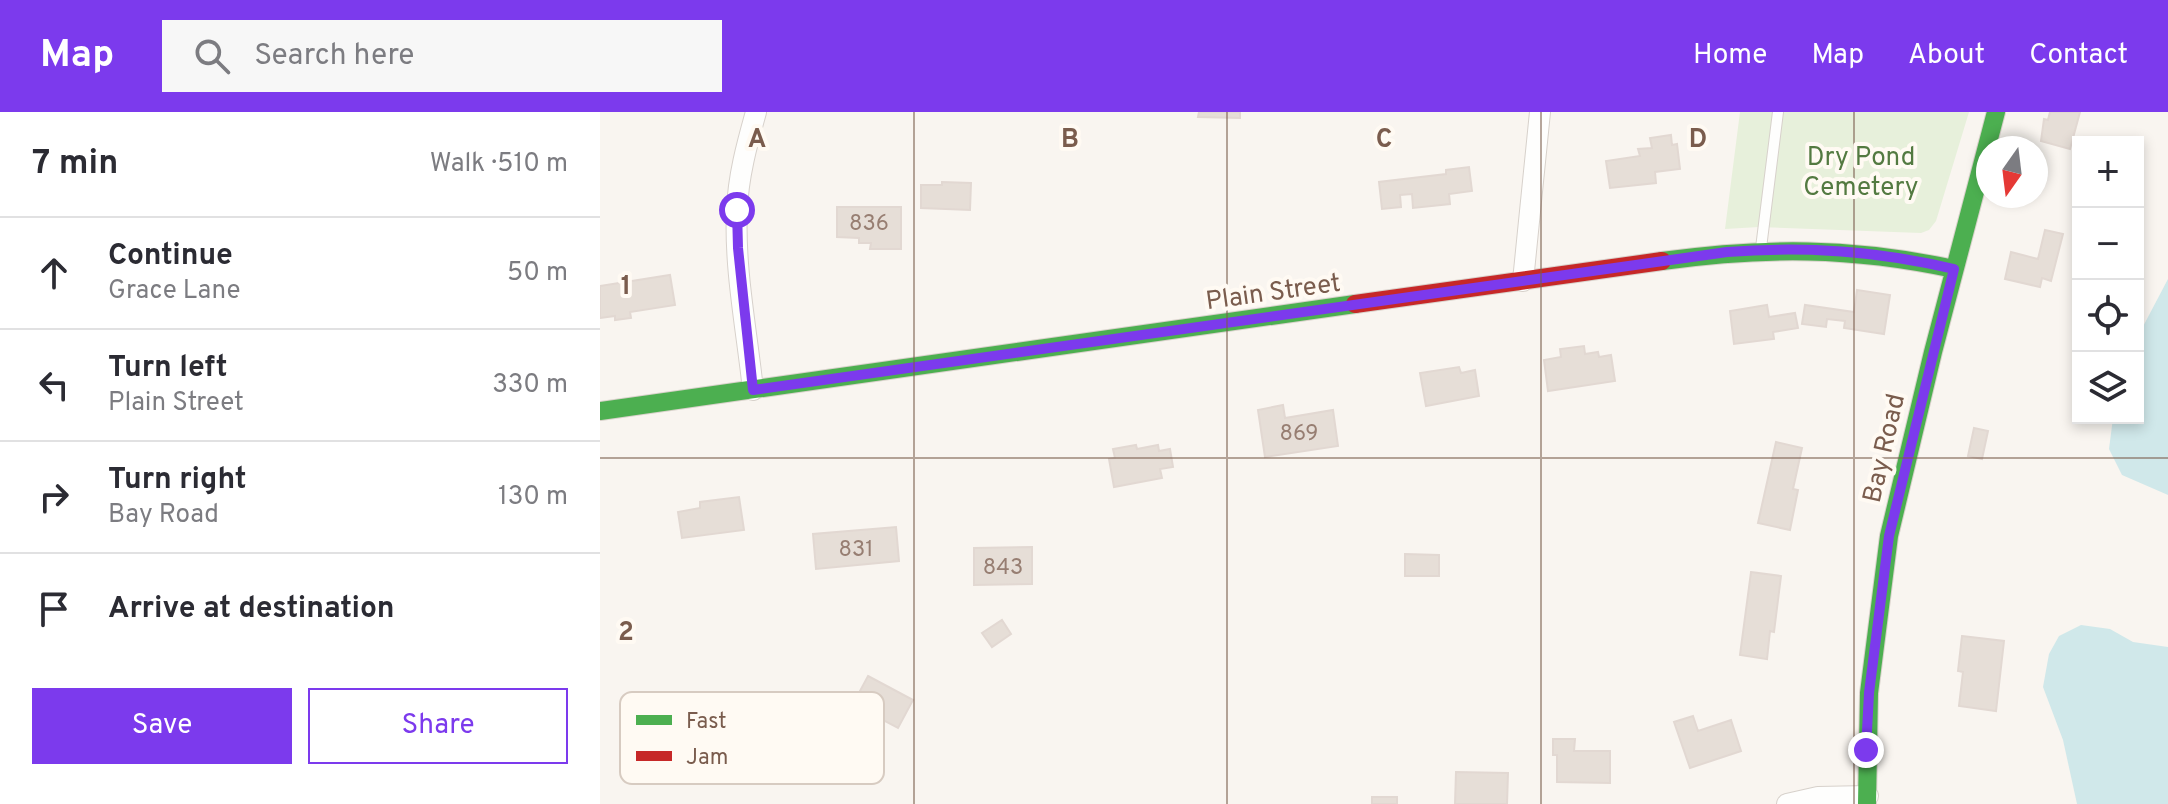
<!DOCTYPE html>
<html lang="en">
<head>
<meta charset="utf-8">
<style>
  :root { --surface:#fff; --page:#f7f7f7; --text:#2b2b33; --muted:#7c7c81; --line:#e1e1e2; --accent:#7c3aed }
  body { margin:0; font-family:Overpass,sans-serif; background:var(--page); color:var(--text) }
  .controls { position:absolute; right:24px; top:24px; display:grid; overflow:hidden; border-radius:0px; box-shadow:0 4px 12px #0003 }
  .controls button { width:72px; height:72px; display:grid; place-items:center; padding:0; border:0; border-bottom:2px solid var(--line); background:var(--surface); color:var(--text); font:40px sans-serif }
  .compass { position:absolute; left:1376px; top:24px; width:72px; height:72px; border-radius:50%; background:var(--surface); box-shadow:0 4px 12px #0003; rotate:194deg }
  .stop { position:absolute; width:24px; height:24px; margin:-18px; border:6px solid #7c3aed; border-radius:50%; background:#fff }
  .stop.end { background:#7c3aed; border-color:#fff; box-shadow:0 2px 8px #0008 }
  .list { margin:0; padding:0; list-style:none }
  h2 { display:flex; justify-content:space-between; align-items:center; height:104px; margin:0; padding:0 32px; font-size:34px }
  h2 small { font-size:26px; font-weight:400; color:var(--muted) }
  .list li { display:grid; grid-template-columns:52px 1fr auto; gap:24px; align-items:center; box-sizing:border-box; height:112px; padding:0 32px; border-top:2px solid var(--line) }
  .list b { display:block; font-size:30px; white-space:nowrap }
  .list p { margin:0; font-size:26px; white-space:nowrap; color:var(--muted) }
  .list em { font-size:26px; font-style:normal; color:var(--muted) }
  .actions { display:flex; gap:16px; padding:24px 32px }
  .actions a { flex:1; padding:18px 0; border:2px solid var(--accent); border-radius:0px; text-align:center; font-size:28px; color:var(--accent) }
  .actions .main { background:var(--accent); color:#fff }
  .icon { flex:none; width:44px; height:44px; fill:none; stroke:currentColor; stroke-width:2; stroke-linecap:round; stroke-linejoin:round }
  .map { position:relative; flex:none; width:1568px; height:692px; overflow:hidden }
  header { display:flex; align-items:center; gap:48px; box-sizing:border-box; height:112px; padding:0 40px; background:var(--accent); color:#fff }
  header strong { font-size:38px }
  nav { display:flex; gap:44px; margin-inline-start:auto; font-size:28px }
  .search { width:560px; height:72px; background:var(--page); display:flex; align-items:center; gap:20px; box-sizing:border-box; padding:0 28px; border-radius:0px; color:var(--muted); font-size:30px }
  main { display:flex }
  aside { flex:1; background:var(--surface) }
  .map>svg:first-child { display:block }
  .green { fill:#e7f0db }
  .water { fill:#d0e8ea }
  .building { fill:#e6ded7; stroke:#e2d8d2; stroke-width:2 }
  .lines { fill:none; stroke-linecap:round; stroke-linejoin:round }
  .lane-casing { stroke:#d7d1cb; stroke-width:12 }
  .street-casing { stroke:#d7d1cb; stroke-width:22 }
  .fast-casing { stroke:#d9d2cb; stroke-width:20 }
  .jam-casing { stroke:#d9d2cb; stroke-width:20 }
  .lane { stroke:#fefefd; stroke-width:10 }
  .street { stroke:#fefefd; stroke-width:20 }
  .fast { stroke:#4caf50; stroke-width:18 }
  .jam { stroke:#c62828; stroke-width:18 }
  .route { stroke:#7c3aed; stroke-width:10 }
  .grid { fill:none; stroke:#7a5c4d; stroke-width:2; stroke-opacity:0.55 }
  .labels { text-anchor:middle; stroke-width:8; stroke-linejoin:round; paint-order:stroke }
  .number-label { font-size:22px; fill:#977e72 }
  .park-label { font-size:26px; fill:#537a41; stroke:#fffaf3 }
  .street-label { font-size:26px; fill:#7a5c4d; stroke:#fffaf3 }
  .key { fill:#fffaf3; stroke:#d7cbc1; stroke-width:2 }
  .key-label { font-size:22px; fill:#7a5c4d }
  .grid-label { font-size:26px; text-anchor:middle; font-weight:bold; fill:#7a5c4d; stroke:#fffaf3; stroke-width:8; stroke-linejoin:round; paint-order:stroke }
</style>
</head>
<body>
<header>
<strong>Map</strong>
<div class="search"><svg class="icon" aria-label="search" viewBox="0 0 24 24"><circle cx="10" cy="10" r="6"/><path d="M15 15l6 6"/></svg>Search here</div>
<nav><a>Home</a><a>Map</a><a>About</a><a>Contact</a></nav>
</header>
<main>
<aside>
<h2>7 min<small>Walk · 510 m</small></h2>
<ul class="list">
<li><svg class="icon" aria-label="ahead" viewBox="0 0 24 24"><path d="M12 20V5M6 11l6-6 6 6"/></svg><div><b>Continue</b><p>Grace Lane</p></div><em>50 m</em></li>
<li><svg class="icon" aria-label="left" viewBox="0 0 24 24"><path d="M17 20v-9H6M10 6l-5 5 5 5"/></svg><div><b>Turn left</b><p>Plain Street</p></div><em>330 m</em></li>
<li><svg class="icon" aria-label="right" viewBox="0 0 24 24"><path d="M7 20v-9h11M14 6l5 5-5 5"/></svg><div><b>Turn right</b><p>Bay Road</p></div><em>130 m</em></li>
<li><svg class="icon" aria-label="arrive" viewBox="0 0 24 24"><path d="M6 21V4h12l-3 4 3 4H6"/></svg><div><b>Arrive at destination</b></div></li>
</ul>
<div class="actions"><a class="main">Save</a><a>Share</a></div>
</aside>
<div class="map">
<svg width="1568" height="692" viewBox="0 0 1568 692">
  <rect width="100%" height="100%" fill="#f9f5f0"/>
  <path class="green" d="M 1140,0 L 1369,0 L 1336,109 L 1329,118 L 1321,121 L 1159,115 L 1125,117 Z"/>
  <path class="water" d="M 1568,167 L 1568,383 L 1522,363 L 1509,337 L 1513,306 L 1538,306 L 1538,224 Z
    M 1481,513 L 1510,517 L 1533,530 L 1568,535 L 1568,692 L 1477,692 L 1463,628 L 1443,575 L 1449,542 L 1459,524 Z"/>
  <path class="building" d="M 599,0 L 640,0 L 640,6 L 598,5 Z
    M 1450,0 L 1480,0 L 1470,37 L 1441,29 L 1444,7 L 1448,8 Z
    M 1071,23 L 1072,33 L 1077,32 L 1080,57 L 1055,60 L 1056,71 L 1010,76 L 1006,49 L 1040,44 L 1038,37 L 1052,36 L 1050,26 Z
    M 869,55 L 872,79 L 849,82 L 850,92 L 813,96 L 812,82 L 800,83 L 801,95 L 782,97 L 779,70 L 846,62 L 846,58 Z
    M 342,70 L 371,71 L 370,98 L 321,96 L 321,73 L 342,73 Z
    M 237,95 L 301,95 L 301,137 L 270,137 L 271,131 L 259,131 L 259,126 L 237,125 Z
    M 1445,118 L 1463,122 L 1451,169 L 1442,166 L 1440,175 L 1405,167 L 1411,140 L 1438,147 Z
    M 70,163 L 75,193 L 30,200 L 31,206 L 15,208 L 15,204 L 0,206 L 0,174 Z
    M 1257,178 L 1290,183 L 1284,222 L 1244,216 L 1245,209 L 1227,207 L 1226,215 L 1202,212 L 1205,193 L 1254,200 Z
    M 1167,193 L 1169,205 L 1195,201 L 1198,216 L 1173,220 L 1174,227 L 1134,232 L 1130,199 Z
    M 984,234 L 985,242 L 998,240 L 999,245 L 1011,243 L 1015,269 L 948,279 L 944,248 L 961,245 L 960,237 Z
    M 859,255 L 861,261 L 875,258 L 879,284 L 826,294 L 820,261 Z
    M 683,293 L 685,306 L 733,298 L 738,334 L 665,345 L 658,298 Z
    M 1374,316 L 1388,319 L 1382,347 L 1368,344 Z
    M 1176,330 L 1202,336 L 1193,377 L 1198,378 L 1190,418 L 1158,411 Z
    M 536,333 L 537,337 L 558,333 L 559,339 L 570,337 L 573,355 L 560,357 L 562,366 L 514,375 L 509,347 L 515,346 L 513,337 Z
    M 139,385 L 144,418 L 82,426 L 78,400 L 100,396 L 100,390 Z
    M 296,415 L 299,449 L 216,457 L 213,422 Z
    M 432,435 L 432,472 L 374,473 L 374,436 Z
    M 805,442 L 839,443 L 839,464 L 805,464 Z
    M 1151,460 L 1181,464 L 1174,520 L 1170,519 L 1167,547 L 1140,543 Z
    M 402,508 L 411,522 L 392,535 L 382,521 Z
    M 1362,524 L 1404,529 L 1396,599 L 1359,594 L 1363,560 L 1358,559 Z
    M 268,564 L 313,588 L 298,616 L 253,592 Z
    M 1093,604 L 1098,619 L 1131,608 L 1141,639 L 1090,656 L 1074,610 Z
    M 953,627 L 975,627 L 974,639 L 1010,639 L 1010,671 L 957,670 L 957,643 L 953,643 Z
    M 856,660 L 908,661 L 907,692 L 855,692 Z
    M 772,685 L 797,685 L 797,692 L 772,692 Z"/>
  <g class="lines">
    <defs>
      <path id="lane" d="M 1161,136 L 1178,0"/>
      <path id="street" d="M 923,169 L 940,0
        M 153,278 C 147,220 134,156 137,98 C 138,65 147,32 156,0
        M 1187,692 L 1218,685 L 1268,684"/>
      <path id="fast" d="M 1062,149 C 1165,135 1251,135 1354,157
        M 0,299 L 755,192
        M 1267,692 L 1269,581 L 1289,424 L 1333,240 L 1396,0"/>
      <path id="jam" d="M 755,192 L 1062,149"/>
    </defs>
    <use href="#lane" class="lane-casing"/>
    <use href="#street" class="street-casing"/>
    <use href="#fast" class="fast-casing"/>
    <use href="#jam" class="jam-casing"/>
    <use href="#lane" class="lane"/>
    <use href="#street" class="street"/>
    <use href="#fast" class="fast"/>
    <use href="#jam" class="jam"/>
  </g>
  <g class="lines">
    <path class="route" d="M 137,98 L 138,136 L 153,278 L 1127,140 C 1206,134 1277,139 1354,157 L 1289,424 L 1269,581 L 1266,638"/>
  </g>
  <path class="grid" d="M 314,0 L 314,692M 627,0 L 627,692M 941,0 L 941,692M 1254,0 L 1254,692M 0,346 L 1568,346"/>
  <g class="labels">
    <g class="number-label">
      <text x="269" y="118">836</text>
      <text x="699" y="328">869</text>
      <text x="256" y="444">831</text>
      <text x="403" y="462">843</text>
    </g>
    <g class="park-label">
      <text x="1261" y="53">Dry Pond<tspan x="1261" dy="30">Cemetery</tspan></text>
    </g>
    <g class="street-label">
      <text transform="translate(673 179) rotate(-8)" y="9">Plain Street</text>
      <text transform="translate(1283 336) rotate(-77)" y="9">Bay Road</text>
    </g>
  </g>
  <rect x="20" y="580" width="264" height="92" rx="12" class="key"/>
  <rect x="36" y="603" width="36" height="10" fill="#4caf50"/>
  <rect x="36" y="639" width="36" height="10" fill="#c62828"/>
  <g class="key-label">
    <text x="86" y="616">Fast</text>
    <text x="86" y="652">Jam</text>
  </g>
  <g class="grid-label">
    <text x="157" y="35">A</text>
    <text x="470" y="35">B</text>
    <text x="784" y="35">C</text>
    <text x="1098" y="35">D</text>
    <text x="26" y="182">1</text>
    <text x="26" y="528">2</text>
  </g>
</svg>
<div class="controls">
<button>+</button>
<button>−</button>
<button><svg class="icon" aria-label="locate" viewBox="0 0 24 24"><circle cx="12" cy="12" r="6"/><path d="M12 2v4M12 18v4M2 12h4M18 12h4"/></svg></button>
<button><svg class="icon" aria-label="layers" viewBox="0 0 24 24"><path d="M12 4l9 5-9 5-9-5zM3 14l9 5 9-5"/></svg></button>
</div>
<svg class="compass" viewBox="-18 -18 36 36"><path d="M0-13l5 13h-10z" fill="#e53935"/><path d="M0 13l5-13h-10z" fill="#7c7c81"/></svg>
<div class="stop" style="left:137px;top:98px"></div>
<div class="stop end" style="left:1266px;top:638px"></div>
</div>
</main>
</body>
</html>
